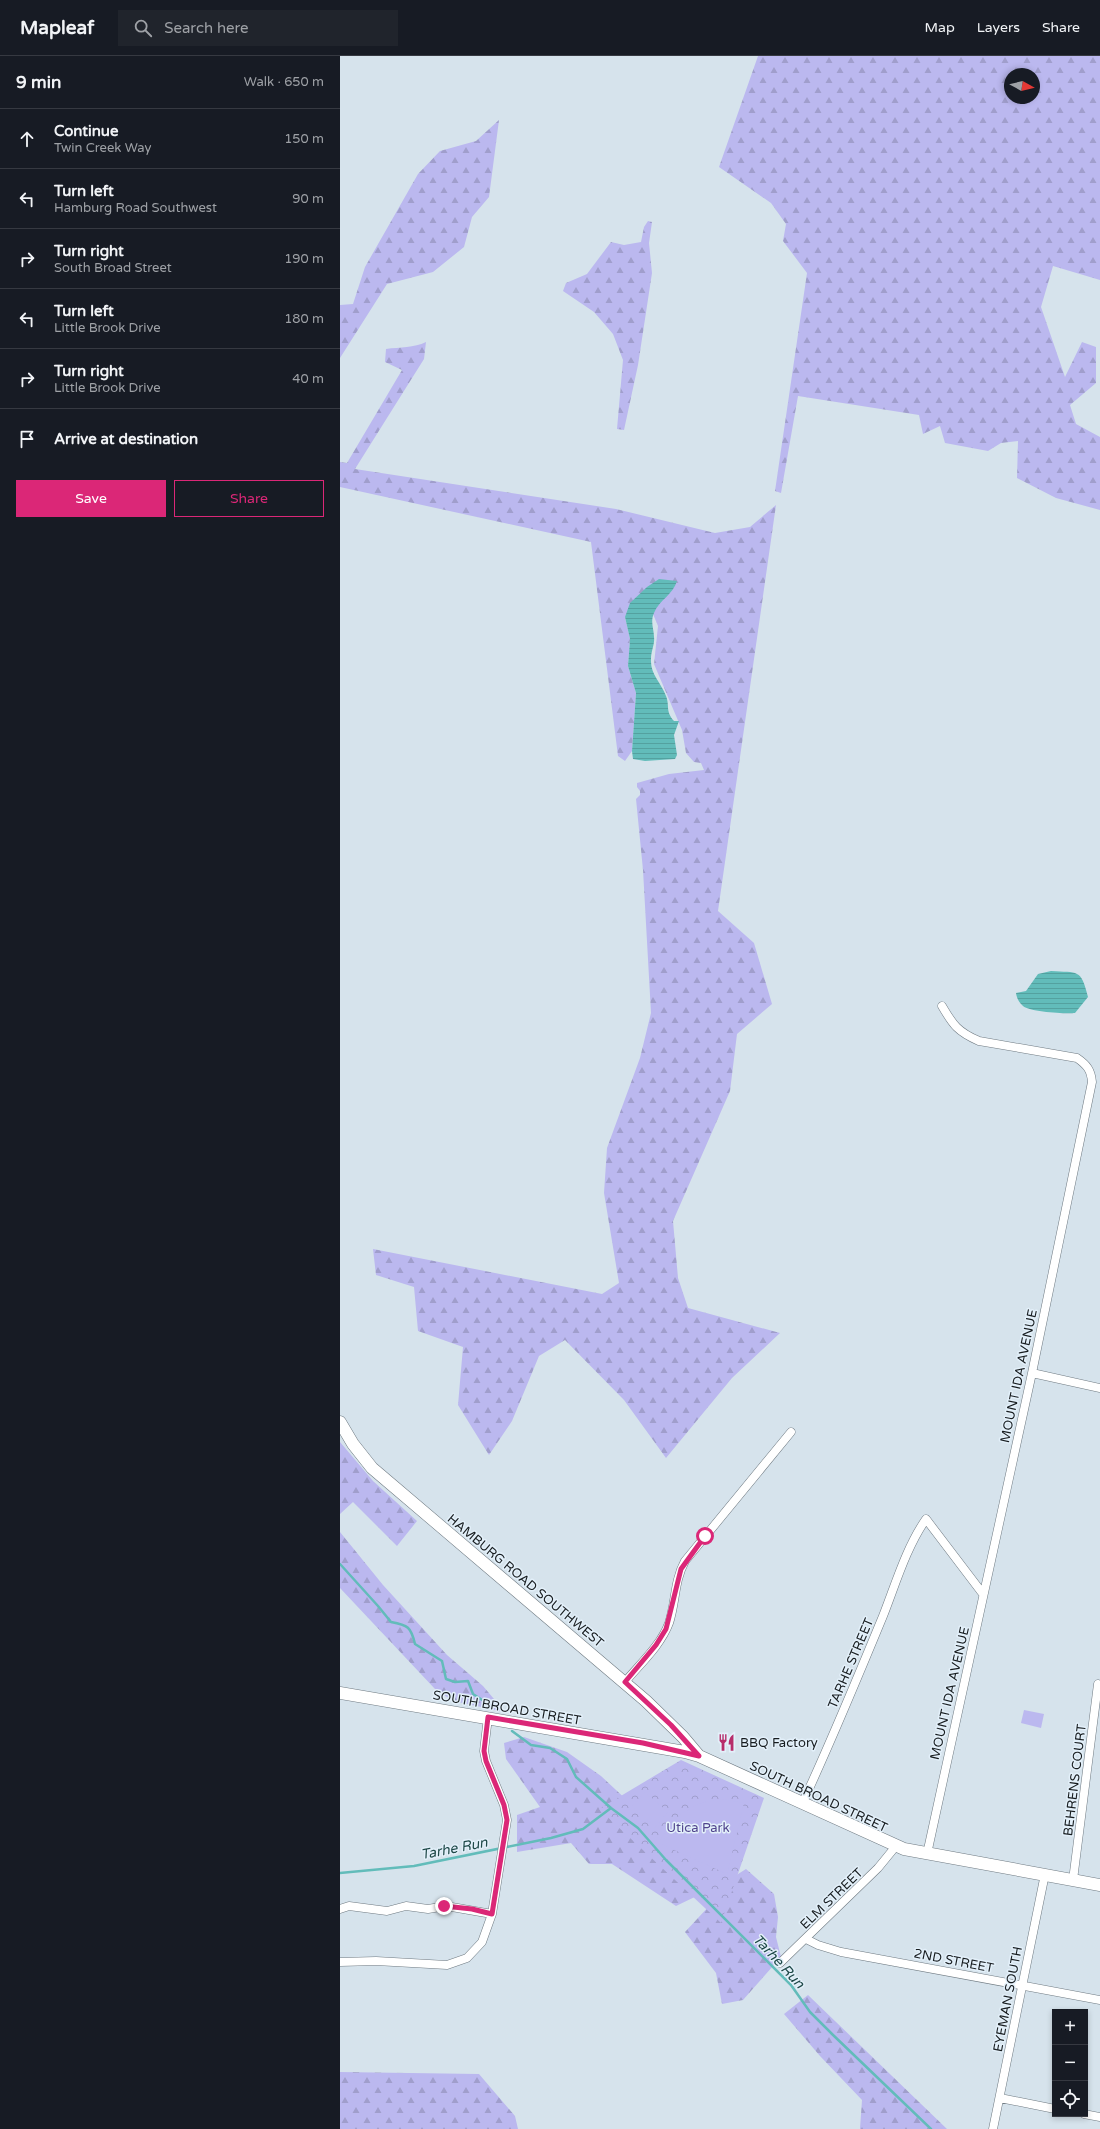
<!DOCTYPE html>
<html lang="en">
<head>
<meta charset="utf-8">
<style>
  :root { --surface:#171b24; --page:#20242c; --text:#f1f3f6; --muted:#9ea1a6; --line:#363941; --accent:#db2777 }
  body { margin:0; font-family:"Varela Round",sans-serif; background:var(--page); color:var(--text) }
  .controls { position:absolute; right:12px; bottom:12px; display:grid; overflow:hidden; border-radius:0px; box-shadow:0 2px 6px #0003 }
  .controls button { width:36px; height:36px; display:grid; place-items:center; padding:0; border:0; border-bottom:1px solid var(--line); background:var(--surface); color:var(--text); font:20px sans-serif }
  .compass { position:absolute; left:664px; top:12px; width:36px; height:36px; border-radius:50%; background:var(--surface); box-shadow:0 2px 6px #0003; rotate:98deg }
  .stop { position:absolute; width:12px; height:12px; margin:-9px; border:3px solid #db2777; border-radius:50%; background:#fff }
  .stop.end { background:#db2777; border-color:#fff; box-shadow:0 1px 4px #0008 }
  .list { margin:0; padding:0; list-style:none }
  h2 { display:flex; justify-content:space-between; align-items:center; height:52px; margin:0; padding:0 16px; font-size:17px }
  h2 small { font-size:13px; font-weight:400; color:var(--muted) }
  .list li { display:grid; grid-template-columns:26px 1fr auto; gap:12px; align-items:center; box-sizing:border-box; height:60px; padding:0 16px; border-top:1px solid var(--line) }
  .list b { display:block; font-size:15px; white-space:nowrap }
  .list p { margin:0; font-size:13px; white-space:nowrap; color:var(--muted) }
  .list em { font-size:13px; font-style:normal; color:var(--muted) }
  .actions { display:flex; gap:8px; padding:12px 16px }
  .actions a { flex:1; padding:9px 0; border:1px solid var(--accent); border-radius:0px; text-align:center; font-size:14px; color:var(--accent) }
  .actions .main { background:var(--accent); color:#fff }
  .icon { flex:none; width:22px; height:22px; fill:none; stroke:currentColor; stroke-width:2; stroke-linecap:round; stroke-linejoin:round }
  .map { position:relative; flex:none; width:760px; height:2073px; overflow:hidden }
  header { display:flex; align-items:center; gap:24px; box-sizing:border-box; height:56px; padding:0 20px; background:var(--surface); border-bottom:1px solid var(--line) }
  header strong { font-size:19px }
  nav { display:flex; gap:22px; margin-inline-start:auto; font-size:14px }
  .search { width:280px; height:36px; background:var(--page); display:flex; align-items:center; gap:10px; box-sizing:border-box; padding:0 14px; border-radius:0px; color:var(--muted); font-size:15px }
  main { display:flex }
  aside { flex:1; background:var(--surface) }
  .map>svg:first-child { display:block }
  .forest { fill:url(#forest-firs); fill-rule:evenodd }
  .park { fill:url(#park-crowns) }
  .pitch { fill:#bbb8ef }
  .water { fill:url(#water-rules) }
  .lines { fill:none; stroke-linecap:round; stroke-linejoin:round }
  .stream { stroke:#62bcba; stroke-width:2.5 }
  .street-casing { stroke:#6f7a82; stroke-width:9 }
  .secondary-casing { stroke:#6f7a82; stroke-width:13 }
  .street { stroke:#fff; stroke-width:8 }
  .secondary { stroke:#fff; stroke-width:12 }
  .route { stroke:#db2777; stroke-width:5 }
  .labels { text-anchor:middle; stroke-width:3; stroke-linejoin:round; paint-order:stroke }
  .street-label { font-size:13px; fill:#171c1f; stroke:#e3f0fa }
  .poi-label { font-size:13px; fill:#171c1f; stroke:#e3f0fa; text-anchor:start }
  .park-label { font-size:13px; fill:#50448d; stroke:#e3f0fa }
  .water-label { font-size:14px; font-style:italic; fill:#1e4847; stroke:#e3f0fa }
</style>
</head>
<body>
<header>
<strong>Mapleaf</strong>
<div class="search"><svg class="icon" aria-label="search" viewBox="0 0 24 24"><circle cx="10" cy="10" r="6"/><path d="M15 15l6 6"/></svg>Search here</div>
<nav><a>Map</a><a>Layers</a><a>Share</a></nav>
</header>
<main>
<aside>
<h2>9 min<small>Walk · 650 m</small></h2>
<ul class="list">
<li><svg class="icon" aria-label="ahead" viewBox="0 0 24 24"><path d="M12 20V5M6 11l6-6 6 6"/></svg><div><b>Continue</b><p>Twin Creek Way</p></div><em>150 m</em></li>
<li><svg class="icon" aria-label="left" viewBox="0 0 24 24"><path d="M17 20v-9H6M10 6l-5 5 5 5"/></svg><div><b>Turn left</b><p>Hamburg Road Southwest</p></div><em>90 m</em></li>
<li><svg class="icon" aria-label="right" viewBox="0 0 24 24"><path d="M7 20v-9h11M14 6l5 5-5 5"/></svg><div><b>Turn right</b><p>South Broad Street</p></div><em>190 m</em></li>
<li><svg class="icon" aria-label="left" viewBox="0 0 24 24"><path d="M17 20v-9H6M10 6l-5 5 5 5"/></svg><div><b>Turn left</b><p>Little Brook Drive</p></div><em>180 m</em></li>
<li><svg class="icon" aria-label="right" viewBox="0 0 24 24"><path d="M7 20v-9h11M14 6l5 5-5 5"/></svg><div><b>Turn right</b><p>Little Brook Drive</p></div><em>40 m</em></li>
<li><svg class="icon" aria-label="arrive" viewBox="0 0 24 24"><path d="M6 21V4h12l-3 4 3 4H6"/></svg><div><b>Arrive at destination</b></div></li>
</ul>
<div class="actions"><a class="main">Save</a><a>Share</a></div>
</aside>
<div class="map">
<svg width="760" height="2073" viewBox="0 0 760 2073">
  <defs>
    <pattern id="forest-firs" width="22" height="20" patternUnits="userSpaceOnUse"><rect width="22" height="20" fill="#bbb8ef"/><path d="M5 1l3.5 6h-7zM16 11l3.5 6h-7z" fill="#a09ecc"/></pattern>
    <pattern id="park-crowns" width="20" height="18" patternUnits="userSpaceOnUse"><rect width="20" height="18" fill="#bbb8ef"/><path d="M2 6a3 3 0 1 1 6 0M12 15a3 3 0 1 1 6 0" fill="none" stroke="#a09ecc"/></pattern>
    <pattern id="water-rules" width="6" height="5" patternUnits="userSpaceOnUse"><rect width="6" height="5" fill="#62bcba"/><path d="M0 2.5h6" fill="none" stroke="#54a19f"/></pattern>
  </defs>
  <rect width="100%" height="100%" fill="#d6e3ec"/>
  <path class="forest" d="M 418,0 L 760,0 L 760,224 L 713,210 L 701,251 L 725,321 L 742,286 L 756,291 L 756,327 L 730,349 L 736,368 L 760,381 L 760,454 L 716,442 L 677,422 L 678,385 L 661,387 L 648,395 L 605,387 L 600,370 L 583,378 L 579,359 L 458,340 L 441,437 L 435,435 L 467,217 L 443,185 L 446,168 L 431,147 L 379,111 ZM 670,18 L 694,18 L 694,42 L 670,42 Z
    M 159,64 L 149,141 L 132,161 L 124,191 L 93,216 L 47,228 L 0,302 L 0,249 L 13,248 L 25,211 L 78,118 L 100,95 L 136,85 Z
    M 308,165 L 312,166 L 309,187 L 312,217 L 298,309 L 284,374 L 277,373 L 283,304 L 273,278 L 254,256 L 223,235 L 226,227 L 247,218 L 271,186 L 284,189 L 301,186 L 304,171 Z
    M 86,286 L 84,303 L 15,413 L 276,453 L 375,477 L 410,471 L 436,449 L 378,855 L 414,887 L 432,948 L 397,978 L 390,1035 L 333,1165 L 338,1222 L 348,1252 L 440,1277 L 392,1322 L 326,1402 L 284,1344 L 225,1284 L 199,1300 L 172,1365 L 149,1399 L 118,1349 L 123,1291 L 78,1275 L 74,1231 L 36,1219 L 33,1193 L 262,1238 L 279,1227 L 264,1137 L 267,1092 L 300,1002 L 311,957 L 303,814 L 296,743 L 300,739 L 300,735 L 297,731 L 297,727 L 329,718 L 364,714 L 361,707 L 354,706 L 346,697 L 342,674 L 314,608 L 318,570 L 313,558 L 318,547 L 335,530 L 285,561 L 290,583 L 288,610 L 296,637 L 292,695 L 285,705 L 278,700 L 251,486 L 0,431 L 0,406 L 7,407 L 62,314 L 45,306 L 46,293 C 60,291 74,292 86,286 Z
    M 0,1386 L 33,1425 L 77,1465 L 57,1490 L 13,1446 L 0,1458 Z
    M 0,1476 L 43,1529 L 107,1599 L 143,1630 L 165,1656 L 113,1645 L 95,1633 L 0,1532 Z
    M 184,1681 L 227,1696 L 261,1720 L 379,1830 L 406,1813 L 434,1838 L 438,1861 L 436,1881 L 441,1901 L 403,1944 L 382,1948 L 376,1917 L 345,1876 L 371,1848 L 363,1837 L 336,1850 L 272,1808 L 249,1808 L 231,1787 L 177,1796 L 177,1759 L 200,1751 L 166,1703 L 164,1687 Z
    M 468,1939 L 607,2073 L 520,2073 L 522,2044 L 480,2000 L 444,1958 Z
    M 0,2016 L 139,2018 L 175,2060 L 178,2073 L 0,2073 Z"/>
  <path class="park" d="M 341,1704 L 424,1742 L 381,1867 L 259,1753 Z"/>
  <path class="pitch" d="M 684,1654 L 704,1658 L 701,1672 L 681,1667 Z
    M 305,1736 L 328,1756 L 315,1771 L 292,1750 Z
    M 381,1743 L 404,1747 L 387,1818 L 319,1787 C 331,1761 352,1746 381,1743 Z"/>
  <path class="water" d="M 319,523 L 337,525 C 333,539 319,544 314,557 C 310,566 314,573 314,581 C 315,588 311,595 311,603 C 310,618 321,626 326,640 C 330,650 325,655 334,665 L 339,665 L 334,679 L 337,699 L 335,703 L 305,705 L 293,703 L 292,695 L 296,637 L 288,610 L 290,583 L 285,561 L 290,547 L 307,531 Z
    M 711,915 C 738,917 741,912 748,941 L 735,957 C 726,958 690,956 683,950 C 679,946 677,943 676,937 L 686,935 L 698,918 Z"/>
  <g class="lines">
    <path class="stream" d="M 0,1508 L 38,1550 L 51,1566 C 68,1569 71,1571 75,1588 L 102,1605 L 106,1623 L 115,1626 L 128,1625 L 133,1638 L 153,1651
      M 172,1675 L 191,1689 L 210,1692 L 227,1703 L 236,1721 L 271,1752 L 298,1772 L 326,1804 L 451,1929 L 470,1956 L 492,1978 L 591,2073
      M 0,1817 L 74,1810 L 211,1782 L 243,1773 L 271,1752"/>
    <defs>
      <path id="street" d="M 692,1317 L 760,1332
        M 285,1626 C 300,1608 321,1589 329,1567 C 336,1546 334,1525 345,1505 L 451,1376
        M 462,1748 C 491,1686 517,1623 543,1560 C 556,1527 566,1492 586,1463 L 643,1538
        M 587,1798 L 692,1317 L 752,1026 C 751,1014 747,1009 737,1002 L 639,985 C 618,976 613,969 602,950
        M 733,1824 L 758,1628
        M 0,1853 L 9,1850 L 47,1855 L 66,1850 L 88,1853 L 106,1850 L 152,1858
        M 466,1883 L 478,1889 L 501,1896 L 760,1944
        M 0,1906 L 36,1905 L 107,1909 L 127,1902 L 142,1886 L 152,1858 L 167,1764 L 164,1749 L 146,1705 L 144,1695 L 148,1661
        M 440,1907 L 538,1812 L 556,1790
        M 660,2042 L 715,2053
        M 744,2058 L 760,2061
        M 653,2073 L 705,1818"/>
      <path id="secondary" d="M 0,1366 L 13,1388 L 32,1412 L 306,1645 L 343,1681 L 359,1700
        M 0,1637 L 345,1696 L 359,1700 L 564,1793 L 760,1829"/>
    </defs>
    <use href="#street" class="street-casing"/>
    <use href="#secondary" class="secondary-casing"/>
    <use href="#street" class="street"/>
    <use href="#secondary" class="secondary"/>
  </g>
  <g class="lines">
    <path class="route" d="M 104,1850 L 132,1853 L 152,1858 L 167,1764 L 164,1749 L 146,1705 L 144,1695 L 148,1661 L 303,1687 L 359,1700 L 331,1669 L 285,1626 L 316,1589 L 326,1573 L 341,1513 L 365,1480"/>
  </g>
  <defs>
    <symbol id="restaurant-bare" viewBox="-9 -9 18 18"><path d="M-5-6h1v4h1v-4h1v4h1v-4h1v5L-1.5 .5V6h-2V.5L-5-1ZM5-6V6H3V1.5H1.5Q1.5-4 5-6Z" fill="#b72d6a" stroke="#e3f0fa" stroke-width="2.5" paint-order="stroke"/></symbol>
  </defs>
  <g fill-rule="evenodd">
    <use href="#restaurant-bare" x="374" y="1674" width="25" height="25"/>
  </g>
  <g class="labels">
    <g class="street-label">
      <text transform="translate(678 1320) rotate(-78)" y="5">MOUNT IDA AVENUE</text>
      <text transform="translate(186 1524) rotate(40)" y="5">HAMBURG ROAD SOUTHWEST</text>
      <text transform="translate(510 1607) rotate(-67)" y="5">TARHE STREET</text>
      <text transform="translate(609 1637) rotate(-77)" y="5">MOUNT IDA AVENUE</text>
      <text transform="translate(167 1651) rotate(10)" y="5">SOUTH BROAD STREET</text>
      <text transform="translate(734 1724) rotate(-83)" y="5">BEHRENS COURT</text>
      <text transform="translate(479 1740) rotate(25)" y="5">SOUTH BROAD STREET</text>
      <text transform="translate(491 1842) rotate(-44)" y="5">ELM STREET</text>
      <text transform="translate(614 1904) rotate(11)" y="5">2ND STREET</text>
      <text transform="translate(667 1943) rotate(-79)" y="5">EYEMAN SOUTH</text>
    </g>
    <g class="poi-label">
      <text x="400" y="1691">BBQ Factory</text>
    </g>
    <g class="park-label">
      <text x="358" y="1776">Utica Park</text>
    </g>
    <g class="water-label">
      <text transform="translate(114 1792) rotate(-11)" y="5">Tarhe Run</text>
      <text transform="translate(439 1905) rotate(47)" y="5">Tarhe Run</text>
    </g>
  </g>
</svg>
<div class="controls">
<button>+</button>
<button>−</button>
<button><svg class="icon" aria-label="locate" viewBox="0 0 24 24"><circle cx="12" cy="12" r="6"/><path d="M12 2v4M12 18v4M2 12h4M18 12h4"/></svg></button>
</div>
<svg class="compass" viewBox="-18 -18 36 36"><path d="M0-13l5 13h-10z" fill="#e53935"/><path d="M0 13l5-13h-10z" fill="#9ea1a6"/></svg>
<div class="stop" style="left:365px;top:1480px"></div>
<div class="stop end" style="left:104px;top:1850px"></div>
</div>
</main>
</body>
</html>
